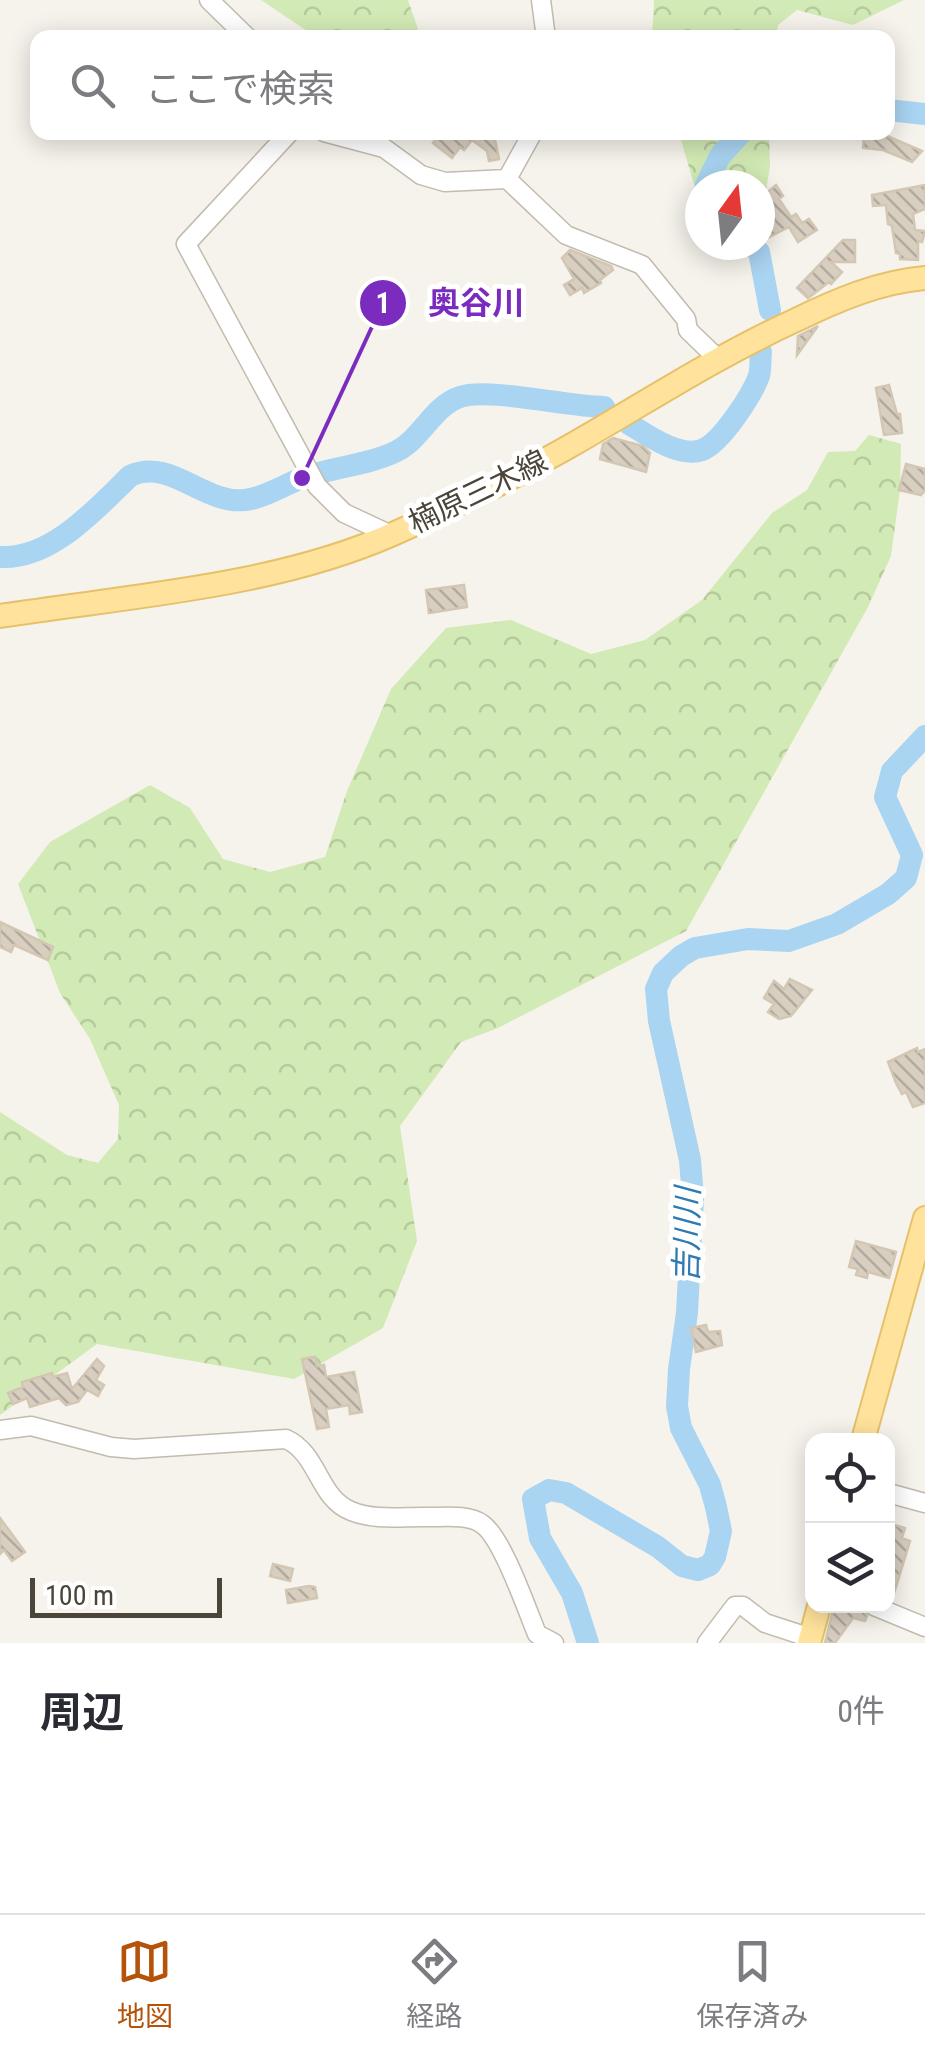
<!DOCTYPE html>
<html lang="ja">
<head>
<meta charset="utf-8">
<style>
  :root { --surface:#fff; --page:#f2f2f3; --text:#2b2b33; --muted:#7c7c81; --line:#e1e1e2; --accent:#b45309 }
  body { margin:0; font-family:"Roboto Condensed","Noto Sans JP",sans-serif; background:var(--page); color:var(--text) }
  .controls { position:absolute; right:30px; bottom:30px; display:grid; overflow:hidden; border-radius:20px; box-shadow:0 5px 25px #0003 }
  .controls button { width:90px; height:90px; display:grid; place-items:center; padding:0; border:0; border-bottom:2px solid var(--line); background:var(--surface); color:var(--text); font:50px sans-serif }
  .compass { position:absolute; left:685px; top:170px; width:90px; height:90px; border-radius:50%; background:var(--surface); box-shadow:0 5px 25px #0003; rotate:15deg }
  .scale { position:absolute; left:30px; bottom:25px; width:192px; box-sizing:border-box; padding-left:10px; border:5px solid #4b4439; border-top:0; font-size:28px; line-height:35px; white-space:nowrap; color:#4b4439; -webkit-text-stroke:8px #fff; paint-order:stroke }
  .list { margin:0; padding:0; list-style:none }
  h2 { display:flex; justify-content:space-between; align-items:center; height:130px; margin:0; padding:0 40px; font-size:42px }
  h2 small { font-size:32px; font-weight:400; color:var(--muted) }
  .icon { flex:none; width:55px; height:55px; fill:none; stroke:currentColor; stroke-width:2; stroke-linecap:round; stroke-linejoin:round }
  .map { position:relative; flex:none; width:925px; height:1643px; overflow:hidden }
  .search { position:absolute; background:var(--surface); box-shadow:0 5px 25px #0003; left:30px; right:30px; top:30px; height:110px; display:flex; align-items:center; gap:25px; box-sizing:border-box; padding:0 35px; border-radius:20px; color:var(--muted); font-size:38px }
  .sheet { height:270px; background:var(--surface) }
  nav { display:flex; justify-content:space-around; align-items:center; box-sizing:border-box; height:140px; border-top:2px solid var(--line); background:var(--surface); font-size:28px; color:var(--muted) }
  nav a { display:grid; justify-items:center; gap:5px }
  nav .on { color:var(--accent) }
  .map>svg:first-child { display:block }
  .forest { fill:url(#forest-crowns) }
  .lines { fill:none; stroke-linecap:round; stroke-linejoin:round }
  .river { stroke:#a9d4f2; stroke-width:22 }
  .building { fill:url(#building-back-hatch); stroke:#d3c7b4; stroke-width:2.5 }
  .minor-casing { stroke:#c2bbae; stroke-width:21 }
  .major-casing { stroke:#e6c16a; stroke-width:26 }
  .minor { stroke:#fff; stroke-width:18 }
  .major { stroke:#ffe39c; stroke-width:22 }
  .labels { text-anchor:middle; stroke-width:10; stroke-linejoin:round; paint-order:stroke }
  .street-label { font-size:30px; fill:#4b4439; stroke:#fff }
  .water-label { font-size:32px; font-style:italic; fill:#2e7ab2; stroke:#fff }
  .leader { fill:none; stroke:#7b2cbf; stroke-width:4 }
  .callout-dot { fill:#7b2cbf; stroke:#fff; stroke-width:4 }
  .mark-label { font-size:30px; text-anchor:middle; font-weight:bold; fill:#fff }
  .callout-label { font-size:32px; text-anchor:middle; font-weight:bold; fill:#7b2cbf; stroke:#fff; stroke-width:10; stroke-linejoin:round; paint-order:stroke }
</style>
</head>
<body>
<div class="map">
<svg width="925" height="1643" viewBox="0 0 925 1643">
  <defs>
    <pattern id="forest-crowns" width="20" height="18" patternUnits="userSpaceOnUse" patternTransform="scale(2.5)"><rect width="20" height="18" fill="#d2eab5"/><path d="M2 6a3 3 0 1 1 6 0M12 15a3 3 0 1 1 6 0" fill="none" stroke="#b6ca9c"/></pattern>
    <pattern id="building-back-hatch" width="6" height="6" patternUnits="userSpaceOnUse" patternTransform="scale(2.5)"><rect width="6" height="6" fill="#d8cfc1"/><path d="M-1 5l2 2M0 0l6 6M5-1l2 2" fill="none" stroke="#b1aa9e"/></pattern>
  </defs>
  <rect width="100%" height="100%" fill="#f6f3ec"/>
  <path class="forest" d="M 261,0 L 408,0 L 418,29 L 415,37 L 316,37 Z
    M 654,0 L 904,0 L 853,25 L 797,10 L 778,25 L 776,37 L 652,37 Z
    M 679,133 L 769,133 L 770,166 L 763,210 L 760,211 L 760,185 L 700,185 L 700,205 Z
    M 869,435 L 901,444 L 900,490 L 891,556 L 868,607 L 686,931 L 498,1028 L 461,1042 L 400,1126 L 417,1241 L 383,1328 L 294,1379 L 97,1344 L 0,1415 L 0,1112 L 67,1155 L 98,1163 L 118,1139 L 119,1105 L 90,1039 L 60,993 L 18,884 L 50,842 L 150,785 L 190,808 L 223,859 L 270,872 L 325,857 L 347,791 L 391,689 L 446,628 L 511,620 L 591,654 L 645,640 L 702,600 L 772,513 L 807,490 L 828,452 L 855,451 Z"/>
  <g class="lines">
    <path class="river" d="M 888,110 L 925,114
      M 706,185 L 720,156 L 742,132
      M 752,245 L 759,252 L 770,310
      M 629,424 C 647,435 679,458 702,450 C 721,443 752,395 759,376 C 761,369 760,360 761,352
      M 0,557 C 51,560 96,509 130,476 C 170,457 204,505 245,500 C 264,498 284,485 302,478 C 332,467 369,465 397,451 C 422,438 433,406 460,397 C 487,387 569,407 604,407
      M 588,1643 L 572,1593 L 540,1538 L 533,1499 L 549,1490 L 566,1493 L 658,1547 L 682,1566 L 698,1570 L 710,1565 L 715,1557 L 721,1531 L 716,1507 L 710,1485 L 681,1428 L 677,1406 L 679,1369 L 687,1313 L 693,1198 L 690,1160 L 659,1021 L 656,989 L 663,973 L 681,956 L 695,948 L 748,939 L 789,941 L 837,924 L 888,894 L 906,878 L 912,855 L 885,797 L 892,771 L 925,736"/>
  </g>
  <path class="building" d="M 441,132 L 486,132 L 495,140 L 499,159 L 489,161 L 487,151 L 472,140 L 464,150 L 460,147 L 452,158 L 433,143 Z
    M 864,134 L 885,135 L 922,151 L 912,162 L 883,150 L 863,148 Z
    M 776,185 L 783,196 L 779,199 L 791,217 L 796,214 L 802,223 L 809,219 L 817,230 L 798,242 L 789,227 L 760,242 L 760,198 Z
    M 925,185 L 925,209 L 913,214 L 915,230 L 925,231 L 922,242 L 918,241 L 918,260 L 900,259 L 900,254 L 896,253 L 892,226 L 888,224 L 886,205 L 873,206 L 872,195 Z
    M 843,240 L 855,240 L 855,262 L 831,262 L 842,272 L 831,284 L 829,282 L 808,298 L 797,288 Z
    M 570,250 L 611,266 L 613,270 L 600,280 L 601,283 L 584,293 L 582,288 L 570,295 L 564,285 L 574,279 L 562,258 Z
    M 818,326 L 797,355 L 798,336 Z
    M 889,385 L 897,414 L 900,414 L 902,433 L 884,435 L 876,388 Z
    M 613,438 L 643,446 L 650,453 L 646,472 L 600,459 L 603,444 Z
    M 906,464 L 925,469 L 925,490 L 921,495 L 899,490 Z
    M 464,585 L 467,607 L 429,613 L 426,590 Z
    M 0,922 L 53,947 L 48,960 L 14,945 L 11,952 L 0,947 Z
    M 790,979 L 812,990 L 791,1016 L 779,1019 L 768,1012 L 774,1004 L 764,998 L 774,981 L 784,989 Z
    M 917,1048 L 918,1052 L 925,1049 L 925,1103 L 913,1107 L 906,1092 L 902,1094 L 896,1083 L 888,1062 Z
    M 856,1241 L 896,1252 L 889,1278 L 868,1272 L 867,1278 L 856,1275 L 858,1269 L 849,1267 Z
    M 706,1325 L 708,1332 L 720,1331 L 722,1345 L 696,1352 L 691,1328 Z
    M 315,1357 L 317,1366 L 324,1365 L 326,1377 L 354,1372 L 362,1412 L 350,1414 L 349,1405 L 326,1409 L 329,1427 L 317,1429 L 302,1359 Z
    M 97,1359 L 104,1366 L 96,1380 L 104,1385 L 98,1396 L 87,1390 L 78,1402 L 66,1405 L 59,1398 L 30,1407 L 27,1398 L 13,1404 L 8,1393 L 23,1387 L 22,1382 L 52,1373 L 53,1377 L 67,1373 L 72,1389 Z
    M 0,1518 L 25,1552 L 12,1561 L 4,1550 L 0,1554 Z
    M 888,1523 L 905,1528 L 902,1538 L 910,1541 L 892,1600 L 888,1598 Z
    M 273,1564 L 293,1569 L 290,1581 L 270,1576 Z
    M 309,1586 L 315,1587 L 317,1598 L 288,1603 L 286,1590 Z
    M 834,1606 L 860,1606 L 867,1616 L 865,1621 L 853,1618 L 835,1643 L 825,1643 Z"/>
  <g class="lines">
    <defs>
      <path id="minor" d="M 209,0 L 248,38
        M 541,0 L 546,38
        M 290,132 L 186,244 L 317,486 L 344,513 L 391,535
        M 324,132 L 384,148 L 421,175 L 445,182 L 507,179 L 566,235 L 642,265 L 686,319 L 688,330 L 717,358
        M 507,179 L 533,132
        M 0,1430 L 31,1426 L 111,1447 L 134,1449 L 286,1439 C 319,1454 318,1498 351,1511 C 373,1520 398,1517 421,1517 C 439,1518 467,1513 482,1524 C 502,1537 527,1610 537,1634 L 554,1643
        M 888,1493 L 925,1503
        M 874,1606 L 925,1627
        M 707,1643 L 735,1606 L 743,1606 L 765,1623 L 811,1638"/>
      <path id="major" d="M 0,616 C 129,596 273,587 393,534 C 456,506 518,476 577,442 C 650,400 719,355 796,320 C 837,300 879,282 925,278
        M 863,1440 L 925,1218
        M 809,1643 L 819,1606"/>
    </defs>
    <use href="#minor" class="minor-casing"/>
    <use href="#major" class="major-casing"/>
    <use href="#minor" class="minor"/>
    <use href="#major" class="major"/>
  </g>
  <g class="labels">
    <g class="street-label">
      <text transform="translate(478 492) rotate(-26)" y="10">楠原三木線</text>
    </g>
    <g class="water-label">
      <text transform="translate(687 1235) rotate(-89)" y="11">吉川川</text>
    </g>
  </g>
  <path class="leader" d="M302 478L383 303"/>
  <g class="callout-dot">
    <circle cx="302" cy="478" r="10"/>
    <circle cx="383" cy="303" r="25"/>
  </g>
  <g class="mark-label">
    <text x="383" y="313">1</text>
  </g>
  <g class="callout-label">
    <text x="476" y="314">奥谷川</text>
  </g>
</svg>
<div class="controls">
<button><svg class="icon" aria-label="locate" viewBox="0 0 24 24"><circle cx="12" cy="12" r="6"/><path d="M12 2v4M12 18v4M2 12h4M18 12h4"/></svg></button>
<button><svg class="icon" aria-label="layers" viewBox="0 0 24 24"><path d="M12 4l9 5-9 5-9-5zM3 14l9 5 9-5"/></svg></button>
</div>
<svg class="compass" viewBox="-18 -18 36 36"><path d="M0-13l5 13h-10z" fill="#e53935"/><path d="M0 13l5-13h-10z" fill="#7c7c81"/></svg>
<div class="scale">100 m</div>
<div class="search"><svg class="icon" aria-label="search" viewBox="0 0 24 24"><circle cx="10" cy="10" r="6"/><path d="M15 15l6 6"/></svg>ここで検索</div>
</div>
<section class="sheet">
<h2>周辺<small>0件</small></h2>
<ul class="list">
</ul>
</section>
<nav>
<a class="on"><svg class="icon" aria-label="map" viewBox="0 0 24 24"><path d="M3 6l6-2 6 2 6-2v14l-6 2-6-2-6 2zM9 4v14M15 6v14"/></svg>地図</a>
<a><svg class="icon" aria-label="directions" viewBox="0 0 24 24"><path d="M12 3l9 9-9 9-9-9zM9 14v-3h6M13 9l2 2-2 2"/></svg>経路</a>
<a><svg class="icon" aria-label="saved" viewBox="0 0 24 24"><path d="M7 4h10v16l-5-4-5 4z"/></svg>保存済み</a>
</nav>
</body>
</html>
